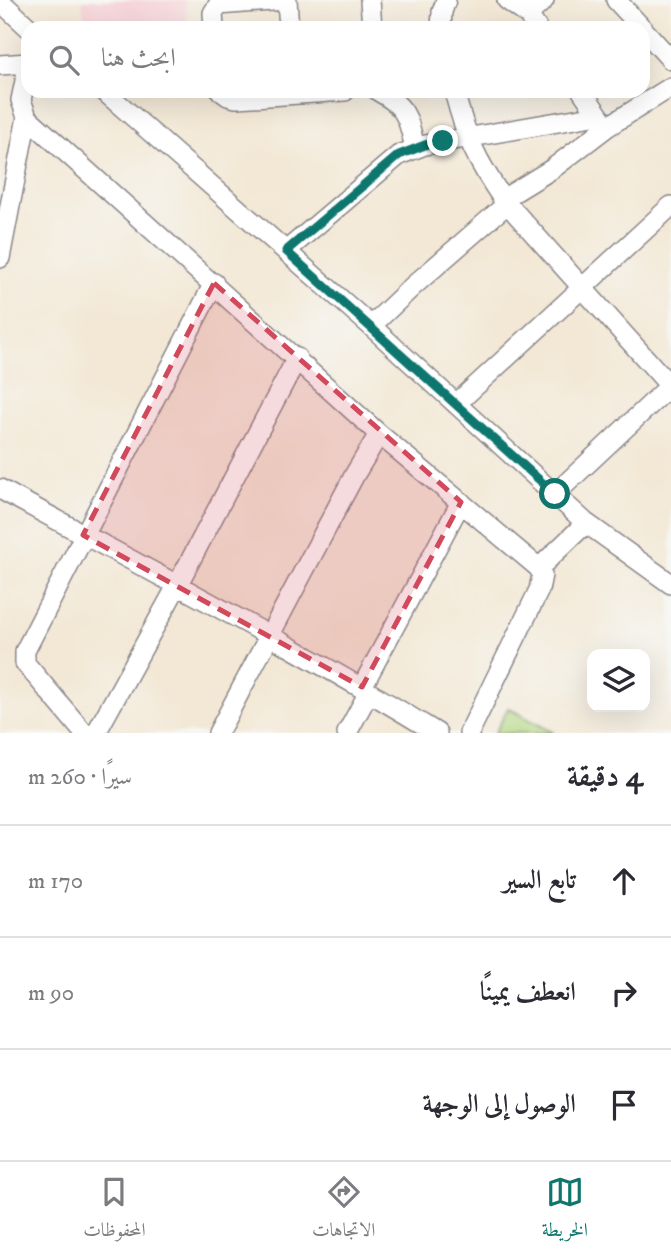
<!DOCTYPE html>
<html lang="ar">
<head>
<meta charset="utf-8">
<style>
  :root { --surface:#fff; --page:#f2f2f3; --text:#2b2b33; --muted:#7c7c81; --line:#e1e1e2; --accent:#0f766e }
  body { margin:0; font-family:"IM FELL DW Pica",Amiri,serif; background:var(--page); color:var(--text); direction:rtl }
  .controls { position:absolute; right:21px; bottom:21px; display:grid; overflow:hidden; border-radius:14px; box-shadow:0 7px 28px #0002 }
  .controls button { width:63px; height:63px; display:grid; place-items:center; padding:0; border:0; border-bottom:2px solid var(--line); background:var(--surface); color:var(--text); font:35px sans-serif }
  .stop { position:absolute; width:21px; height:21px; margin:-16px; border:5px solid #0f766e; border-radius:50%; background:#fff }
  .stop.end { background:#0f766e; border-color:#fff; box-shadow:0 2px 7px #0008 }
  .list { margin:0; padding:0; list-style:none }
  h2 { display:flex; justify-content:space-between; align-items:center; height:91px; margin:0; padding:0 28px; font-size:30px }
  h2 small { font-size:23px; font-weight:400; color:var(--muted) }
  .list li { display:grid; grid-template-columns:46px 1fr auto; gap:21px; align-items:center; box-sizing:border-box; height:112px; padding:0 28px; border-top:2px solid var(--line) }
  .list b { display:block; font-size:26px; white-space:nowrap }
  .list em { font-size:23px; font-style:normal; color:var(--muted) }
  .icon { flex:none; width:38px; height:38px; fill:none; stroke:currentColor; stroke-width:2; stroke-linecap:round; stroke-linejoin:round }
  .map { position:relative; flex:none; width:671px; height:733px; overflow:hidden; direction:ltr }
  .search { position:absolute; background:var(--surface); box-shadow:0 7px 28px #0002; left:21px; right:21px; top:21px; height:77px; display:flex; align-items:center; gap:18px; box-sizing:border-box; padding:0 24px; border-radius:21px; color:var(--muted); font-size:26px }
  .sheet { height:427px; background:var(--surface) }
  nav { display:flex; justify-content:space-around; align-items:center; box-sizing:border-box; height:98px; border-top:2px solid var(--line); background:var(--surface); font-size:19px; color:var(--muted) }
  nav a { display:grid; justify-items:center; gap:4px }
  nav .on { color:var(--accent) }
  .map>svg:first-child { display:block }
  .built { fill:#f7cfd5 }
  .green { fill:#b2d780; stroke:#6a7c5e; stroke-width:2 }
  .lines { fill:none; stroke-linecap:round; stroke-linejoin:round }
  .minor-casing { stroke:#8a8588; stroke-width:22 }
  .minor { stroke:#fff; stroke-width:19 }
  .route { stroke:#0f766e; stroke-width:9 }
  .marked { fill:#d1495b; fill-opacity:0.2; stroke:#d1495b; stroke-width:5; stroke-dasharray:14 9; stroke-linejoin:round }
</style>
</head>
<body>
<div class="map">
<svg width="671" height="733" viewBox="0 0 671 733">
  <rect width="100%" height="100%" fill="#f6f6f2"/>
  <filter id="ink" filterUnits="userSpaceOnUse"><feTurbulence type="fractalNoise" baseFrequency=".0143" numOctaves="2"/><feDisplacementMap in="SourceGraphic" scale="14" xChannelSelector="R" yChannelSelector="G"/><feConvolveMatrix kernelMatrix="1 2 1 2 8 2 1 2 1" color-interpolation-filters="sRGB"/></filter>
  <filter id="wash" filterUnits="userSpaceOnUse"><feTurbulence type="fractalNoise" baseFrequency=".00686" numOctaves="4" result="noise"/><feDisplacementMap in="SourceGraphic" scale="28" xChannelSelector="R" yChannelSelector="G"/><feGaussianBlur stdDeviation="1.57" result="paint"/><feColorMatrix in="noise" values="0 0 0 0 0 0 0 0 0 0 0 0 0 0 0 0 0 1.4 0 .05"/><feComposite in="paint" operator="in"/></filter>
  <g filter="url(#wash)">
    <rect width="100%" height="100%" fill="#f3e8d5"/>
    <path class="built" d="M 82,0 L 186,0 L 187,28 L 85,28 Z"/>
    <path class="green" d="M 508,708 L 554,733 L 495,733 Z"/>
  </g>
  <g filter="url(#ink)">
    <g class="lines">
      <defs>
        <path id="minor" d="M 287,0 L 289,28
          M 370,0 L 372,28
          M 507,0 L 528,15 L 537,28
          M 616,0 L 642,28
          M 0,1 L 29,28
          M 528,15 L 544,0
          M 214,28 L 213,13 L 218,5 L 285,0
          M 441,28 L 442,12 L 446,0
          M 643,29 L 671,60
          M 0,65 L 28,63
          M 104,91 L 371,326 L 586,523 L 671,584
          M 221,91 L 228,96 L 236,98 L 345,91
          M 378,91 C 407,107 408,118 415,148
          M 454,91 C 466,137 476,160 503,199 L 671,387
          M 582,91 L 605,124
          M 27,117 L 379,434 L 539,568
          M 503,199 L 552,169 L 607,127 L 671,87
          M 286,251 L 399,155 L 425,145 L 598,115
          M 0,258 L 27,117 L 21,100 L 28,67
          M 371,326 L 412,287 L 507,204
          M 456,404 L 671,206
          M 0,489 C 146,569 295,646 437,733
          M 555,494 L 671,385
          M 362,687 L 461,502
          M 84,733 L 25,663 L 25,651 L 214,283
          M 96,733 L 178,584 L 297,358
          M 218,733 L 355,474 L 379,434
          M 347,733 L 369,692
          M 469,733 L 539,590 L 542,575 L 539,568 L 586,523"/>
      </defs>
      <use href="#minor" class="minor-casing"/>
      <use href="#minor" class="minor"/>
    </g>
  </g>
  <g class="lines" filter="url(#ink)">
    <path class="route" d="M 443,141 L 425,145 L 399,155 L 286,251 L 555,494"/>
  </g>
  <path class="marked" d="M 214,283 L 461,502 L 362,687 L 83,535 Z"/>
</svg>
<div class="controls">
<button><svg class="icon" aria-label="layers" viewBox="0 0 24 24"><path d="M12 4l9 5-9 5-9-5zM3 14l9 5 9-5"/></svg></button>
</div>
<div class="stop" style="left:555px;top:494px"></div>
<div class="stop end" style="left:443px;top:141px"></div>
<div class="search"><svg class="icon" aria-label="search" viewBox="0 0 24 24"><circle cx="10" cy="10" r="6"/><path d="M15 15l6 6"/></svg>ابحث هنا</div>
</div>
<section class="sheet">
<h2>4 دقيقة<small>سيرًا · 260 m</small></h2>
<ul class="list">
<li><svg class="icon" aria-label="ahead" viewBox="0 0 24 24"><path d="M12 20V5M6 11l6-6 6 6"/></svg><div><b>تابع السير</b></div><em>170 m</em></li>
<li><svg class="icon" aria-label="right" viewBox="0 0 24 24"><path d="M7 20v-9h11M14 6l5 5-5 5"/></svg><div><b>انعطف يمينًا</b></div><em>90 m</em></li>
<li><svg class="icon" aria-label="arrive" viewBox="0 0 24 24"><path d="M6 21V4h12l-3 4 3 4H6"/></svg><div><b>الوصول إلى الوجهة</b></div></li>
</ul>
</section>
<nav>
<a class="on"><svg class="icon" aria-label="map" viewBox="0 0 24 24"><path d="M3 6l6-2 6 2 6-2v14l-6 2-6-2-6 2zM9 4v14M15 6v14"/></svg>الخريطة</a>
<a><svg class="icon" aria-label="directions" viewBox="0 0 24 24"><path d="M12 3l9 9-9 9-9-9zM9 14v-3h6M13 9l2 2-2 2"/></svg>الاتجاهات</a>
<a><svg class="icon" aria-label="saved" viewBox="0 0 24 24"><path d="M7 4h10v16l-5-4-5 4z"/></svg>المحفوظات</a>
</nav>
</body>
</html>
